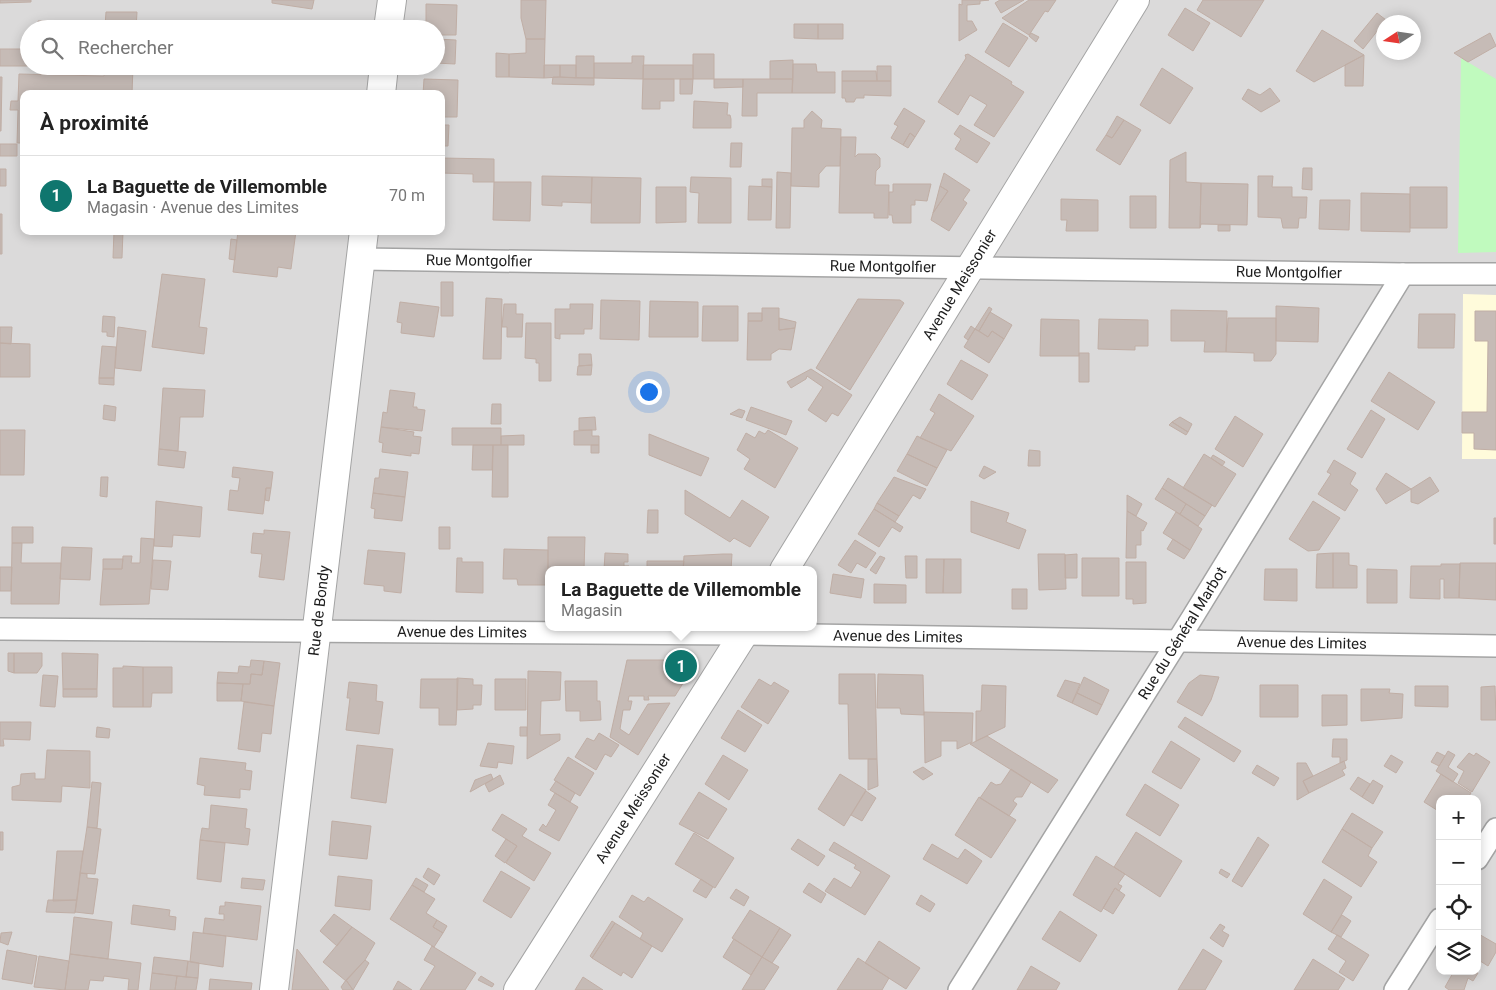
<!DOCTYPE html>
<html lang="fr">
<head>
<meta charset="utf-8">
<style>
  :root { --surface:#fff; --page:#f2f2f2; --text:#222; --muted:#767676; --line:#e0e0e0; --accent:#0f766e }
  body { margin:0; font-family:Roboto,sans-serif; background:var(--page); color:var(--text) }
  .controls { position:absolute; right:15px; bottom:15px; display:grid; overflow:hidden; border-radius:10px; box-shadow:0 2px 12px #0003 }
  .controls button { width:45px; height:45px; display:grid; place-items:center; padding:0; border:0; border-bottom:1px solid var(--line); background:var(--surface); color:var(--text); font:25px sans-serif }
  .compass { position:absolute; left:1376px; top:15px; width:45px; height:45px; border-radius:50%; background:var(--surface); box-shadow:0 2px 12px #0003; rotate:258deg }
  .you { position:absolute; left:648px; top:391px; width:18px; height:18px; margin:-12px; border:4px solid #fff; border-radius:50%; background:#1a73e8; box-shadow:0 0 0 8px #1a73e833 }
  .badge { display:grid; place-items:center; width:32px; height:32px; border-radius:50%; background:var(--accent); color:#fff; font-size:16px; font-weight:700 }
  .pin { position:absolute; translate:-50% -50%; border:2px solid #fff; box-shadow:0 1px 5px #0006 }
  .popup { position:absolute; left:545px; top:566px; width:272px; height:65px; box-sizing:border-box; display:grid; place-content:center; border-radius:10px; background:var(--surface); filter:drop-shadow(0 1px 4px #0005); font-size:16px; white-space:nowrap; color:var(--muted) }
  .popup b { font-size:19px; color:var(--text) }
  .popup::after { content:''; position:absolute; left:50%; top:100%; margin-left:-10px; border:10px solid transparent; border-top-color:var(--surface) }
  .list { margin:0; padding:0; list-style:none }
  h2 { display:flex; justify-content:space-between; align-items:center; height:65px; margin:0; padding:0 20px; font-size:21px }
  h2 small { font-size:16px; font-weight:400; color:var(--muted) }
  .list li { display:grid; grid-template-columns:32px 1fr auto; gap:15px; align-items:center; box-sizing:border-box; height:80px; padding:0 20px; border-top:1px solid var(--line) }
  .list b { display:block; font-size:19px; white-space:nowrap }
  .list p { margin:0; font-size:16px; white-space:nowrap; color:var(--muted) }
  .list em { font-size:16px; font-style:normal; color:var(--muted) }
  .icon { flex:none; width:28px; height:28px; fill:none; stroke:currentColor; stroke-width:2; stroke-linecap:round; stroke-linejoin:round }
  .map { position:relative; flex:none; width:1496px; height:990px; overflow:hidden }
  .search { position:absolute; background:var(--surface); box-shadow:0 2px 12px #0003; left:20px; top:20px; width:425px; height:55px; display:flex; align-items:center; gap:12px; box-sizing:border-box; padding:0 18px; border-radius:28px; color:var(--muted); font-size:19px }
  .panel { position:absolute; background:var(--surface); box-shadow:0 2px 12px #0003; left:20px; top:90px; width:425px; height:145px; border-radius:10px }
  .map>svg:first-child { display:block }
  .residential { fill:#dbdada; fill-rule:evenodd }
  .education { fill:#fffbdb }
  .park { fill:#c0fabe }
  .building { fill:#c6bbb6; stroke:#c0aea5 }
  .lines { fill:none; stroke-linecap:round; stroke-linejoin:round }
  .minor-casing { stroke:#a4a4a4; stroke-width:24 }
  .tertiary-casing { stroke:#a4a4a4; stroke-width:30 }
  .minor { stroke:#fff; stroke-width:21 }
  .tertiary { stroke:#fff; stroke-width:28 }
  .labels { text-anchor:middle; stroke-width:4.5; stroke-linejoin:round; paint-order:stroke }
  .street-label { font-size:15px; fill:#1d1d1d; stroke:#fff }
</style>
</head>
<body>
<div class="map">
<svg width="1496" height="990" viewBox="0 0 1496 990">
  <rect width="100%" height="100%" fill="#eee9e3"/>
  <path class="residential" d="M 0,0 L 1496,0 L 1496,990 L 0,990 ZM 1384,22 L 1414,22 L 1414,52 L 1384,52 ZM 29,29 L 436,29 L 436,66 L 29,66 ZM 24,94 L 441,94 L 441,231 L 24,231 ZM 548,570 L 814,570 L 814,627 L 548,627 ZM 1440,799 L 1477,799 L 1477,971 L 1440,971 Z"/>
  <path class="education" d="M 1463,294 L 1496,295 L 1496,459 L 1462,459 Z"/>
  <path class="park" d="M 1461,58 L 1496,79 L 1496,252 L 1458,253 Z"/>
  <path class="building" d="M 0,0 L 31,0 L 31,2 L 0,3 Z
    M 272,0 L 314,0 L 312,9 L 272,3 Z
    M 521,0 L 546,0 L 545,39 L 526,39 L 521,18 Z
    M 962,0 L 989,0 L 980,1 L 980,4 L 967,5 L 967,21 L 972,21 L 977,30 L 959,41 L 959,4 L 962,5 Z
    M 1000,0 L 1024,0 L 1001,13 L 995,3 Z
    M 1029,0 L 1056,0 L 1048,12 L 1045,11 L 1029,35 L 1002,18 Z
    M 1203,0 L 1264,0 L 1241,37 L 1197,10 Z
    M 426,4 L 457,5 L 456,35 L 436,35 L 436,29 L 426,29 Z
    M 1185,8 L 1210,23 L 1193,51 L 1168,35 Z
    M 106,12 L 137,12 L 136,29 L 105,26 Z
    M 1377,13 L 1386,20 L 1363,49 L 1354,41 Z
    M 38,21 L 53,21 L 52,29 L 38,29 Z
    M 255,21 L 276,24 L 275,29 L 254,29 Z
    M 53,23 L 62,23 L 62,29 L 52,29 Z
    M 62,23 L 77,23 L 77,29 L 62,29 Z
    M 1003,23 L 1028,38 L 1009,67 L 985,52 Z
    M 794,24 L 818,24 L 818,39 L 794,38 Z
    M 818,24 L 843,24 L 843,39 L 818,39 Z
    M 1322,30 L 1364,55 L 1314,82 L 1296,71 Z
    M 1031,33 L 1039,37 L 1036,42 L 1029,36 Z
    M 1490,33 L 1496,46 L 1468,62 L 1454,53 Z
    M 436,39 L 456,40 L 455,64 L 436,63 Z
    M 526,39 L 545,39 L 544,78 L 509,77 L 509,54 L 526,53 Z
    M 0,49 L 29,49 L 29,66 L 0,66 Z
    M 496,53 L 509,54 L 509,77 L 496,77 Z
    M 693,54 L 714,54 L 714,79 L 693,79 Z
    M 968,54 L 1012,82 L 1011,84 L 1024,92 L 994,137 L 974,125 L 987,105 L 970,95 L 958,115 L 938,102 L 966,58 L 965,55 Z
    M 1364,55 L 1363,86 L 1345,86 L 1345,65 Z
    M 576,56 L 594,56 L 594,78 L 576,78 Z
    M 632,56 L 644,56 L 643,79 L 594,78 L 594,63 L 632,63 Z
    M 793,60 L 793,79 L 770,79 L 770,61 Z
    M 793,64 L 816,64 L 817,72 L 835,72 L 835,93 L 792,93 Z
    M 544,65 L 560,65 L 560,77 L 544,78 Z
    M 560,65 L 576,65 L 576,78 L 560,77 Z
    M 643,65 L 693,65 L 693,79 L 643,79 Z
    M 104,66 L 133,66 L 132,94 L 24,94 L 24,143 L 17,143 L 18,110 L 10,110 L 11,101 L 18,101 L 19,74 L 104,76 Z
    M 877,66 L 891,66 L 891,81 L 877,81 Z
    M 1162,68 L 1193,88 L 1170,124 L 1140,105 Z
    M 842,71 L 876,71 L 877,81 L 842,81 Z
    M 0,77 L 2,77 L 1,131 L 0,131 Z
    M 553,77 L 594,78 L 594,85 L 552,84 Z
    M 424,79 L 458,80 L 457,117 L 441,117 L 441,94 L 423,94 Z
    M 643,79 L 674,79 L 674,101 L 660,101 L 660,109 L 642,109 Z
    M 680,79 L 693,79 L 692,94 L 680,94 Z
    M 714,79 L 743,79 L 743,87 L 714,88 Z
    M 743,79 L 793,79 L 792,93 L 757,93 L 757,116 L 742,116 Z
    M 842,81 L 891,81 L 891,96 L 864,95 L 864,98 L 856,98 L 854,102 L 846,102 L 845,98 L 842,98 Z
    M 1270,88 L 1280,101 L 1261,112 L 1242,99 L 1248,89 L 1260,95 Z
    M 694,101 L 728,103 L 727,115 L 730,115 L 731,119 L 731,128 L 693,128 Z
    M 904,108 L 925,121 L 915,137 L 910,133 L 903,145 L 891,138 L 898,126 L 894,124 Z
    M 812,111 L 822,120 L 821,128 L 841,129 L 840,166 L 826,166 L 819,174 L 819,187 L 791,186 L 792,128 L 804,128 L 804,120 Z
    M 1117,116 L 1124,120 L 1112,138 L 1106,135 Z
    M 1124,120 L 1141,130 L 1120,165 L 1096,150 L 1106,135 L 1112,138 Z
    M 441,125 L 449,125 L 448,146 L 441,146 Z
    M 960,125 L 990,143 L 977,163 L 955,149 L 961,139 L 954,134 Z
    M 910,133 L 915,137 L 908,148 L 903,145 Z
    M 841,137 L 856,137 L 855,157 L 858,154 L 876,154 L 880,158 L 880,167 L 876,171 L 875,185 L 889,185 L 888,218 L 874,218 L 874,213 L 839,213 Z
    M 731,143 L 742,143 L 741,167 L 730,167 Z
    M 0,144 L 17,144 L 17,156 L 0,156 Z
    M 1186,152 L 1186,182 L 1201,183 L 1200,228 L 1169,228 L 1170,160 Z
    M 441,158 L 494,159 L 494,182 L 473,182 L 473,174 L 441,173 Z
    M 1303,168 L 1312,168 L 1312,190 L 1302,189 Z
    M 0,169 L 6,169 L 6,186 L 0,186 Z
    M 777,172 L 791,173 L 790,228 L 776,228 Z
    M 944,173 L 970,190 L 963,200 L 967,203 L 949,231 L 931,220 L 933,213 L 948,191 L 940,186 Z
    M 542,176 L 592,177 L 591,203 L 562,202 L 562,206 L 542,205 Z
    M 1258,176 L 1273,176 L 1272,187 L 1292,187 L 1292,197 L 1307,197 L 1306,218 L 1299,218 L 1298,228 L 1283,228 L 1281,218 L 1258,217 Z
    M 592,177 L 641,178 L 640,223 L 591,223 Z
    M 691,177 L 731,178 L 731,223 L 698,223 L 699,193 L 690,192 Z
    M 762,179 L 772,179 L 772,187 L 762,186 Z
    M 494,182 L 531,182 L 530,221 L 493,220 Z
    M 1201,183 L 1248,184 L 1247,225 L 1201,224 L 1200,228 Z
    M 893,184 L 931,184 L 927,201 L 915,200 L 915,205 L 911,205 L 911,223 L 893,223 L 892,215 L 889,215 L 889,192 L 893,192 Z
    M 749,186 L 772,187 L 771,220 L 748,220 Z
    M 940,186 L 948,191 L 933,213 Z
    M 656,187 L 686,187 L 686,222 L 656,223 Z
    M 1410,187 L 1447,187 L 1447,228 L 1410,228 Z
    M 1361,193 L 1410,194 L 1410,232 L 1361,231 Z
    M 1130,196 L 1156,196 L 1156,228 L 1130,228 Z
    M 1061,199 L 1098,200 L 1098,231 L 1066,231 L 1067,220 L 1061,220 Z
    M 1320,200 L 1350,200 L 1349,230 L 1319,229 Z
    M 0,214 L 2,214 L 2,254 L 0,254 Z
    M 1218,225 L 1230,225 L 1230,231 L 1218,231 Z
    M 114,231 L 123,231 L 122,258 L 113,258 Z
    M 238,231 L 296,231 L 291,269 L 278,267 L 277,277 L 233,272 Z
    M 231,239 L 237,240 L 235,260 L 229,259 Z
    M 162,274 L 205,279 L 199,327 L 207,328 L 204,354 L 152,347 Z
    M 441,282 L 453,282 L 453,316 L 441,316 Z
    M 486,298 L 502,299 L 501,359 L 483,359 Z
    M 858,299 L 900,300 L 904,303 L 850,390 L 816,368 Z
    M 601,300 L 640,301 L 639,340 L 600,339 Z
    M 650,301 L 698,302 L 698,337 L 649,337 Z
    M 400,302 L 439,307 L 434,337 L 401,333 L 402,323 L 397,322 Z
    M 504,304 L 516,304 L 516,314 L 523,314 L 522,337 L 507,337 L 507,327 L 502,327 Z
    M 570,304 L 593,304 L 592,329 L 584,329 L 584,334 L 560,334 L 560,339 L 555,338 L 555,309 L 570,309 Z
    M 703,306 L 738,306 L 738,341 L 702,341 Z
    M 1276,306 L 1319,308 L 1318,342 L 1276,341 Z
    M 989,307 L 992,309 L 979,331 L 975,329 Z
    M 762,308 L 779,308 L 779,330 L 795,328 L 791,350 L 779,349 L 771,354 L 771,360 L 747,360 L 748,321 L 762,321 Z
    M 1171,310 L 1227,311 L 1226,352 L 1204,352 L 1205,341 L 1171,341 Z
    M 1475,311 L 1496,311 L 1496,450 L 1474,449 L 1474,433 L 1462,433 L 1462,412 L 1487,412 L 1488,341 L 1475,341 Z
    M 990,312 L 1012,325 L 1004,339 L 992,331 L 988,337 L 979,331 Z
    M 748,313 L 762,313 L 762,321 L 748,321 Z
    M 1419,314 L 1455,314 L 1454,348 L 1418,348 Z
    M 103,316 L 115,317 L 114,337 L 107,336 L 107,332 L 102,332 Z
    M 779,318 L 796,322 L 795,328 L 779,330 Z
    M 1228,318 L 1276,318 L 1276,354 L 1271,361 L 1254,361 L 1254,353 L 1226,352 Z
    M 1041,319 L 1079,320 L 1079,356 L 1040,356 Z
    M 1099,319 L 1148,320 L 1148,346 L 1135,346 L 1135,350 L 1098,349 Z
    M 526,323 L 551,323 L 551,381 L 539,381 L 539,363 L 536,363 L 536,359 L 525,358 Z
    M 971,326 L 975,329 L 968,340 L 964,337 Z
    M 0,327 L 12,327 L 11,344 L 0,343 Z
    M 118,327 L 146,331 L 141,371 L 115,368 Z
    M 975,329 L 988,337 L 992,331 L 1004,339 L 989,363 L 964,347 Z
    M 0,343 L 30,344 L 30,377 L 0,377 Z
    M 102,346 L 116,347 L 114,378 L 99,378 Z
    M 1079,353 L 1089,353 L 1089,382 L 1079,382 Z
    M 579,354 L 591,354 L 592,365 L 579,366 Z
    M 961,360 L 988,375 L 972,400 L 947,384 Z
    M 592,365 L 591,375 L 577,375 L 578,366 Z
    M 811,369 L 852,395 L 838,416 L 832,413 L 826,422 L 808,410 L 823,387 L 807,376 L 806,379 L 791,388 L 787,382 Z
    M 1389,372 L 1435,402 L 1418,430 L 1371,401 Z
    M 99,378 L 114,378 L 114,385 L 99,384 Z
    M 163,388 L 205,390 L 203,417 L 180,417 L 178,451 L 159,449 Z
    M 390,390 L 415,393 L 413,407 L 417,407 L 417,409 L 425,410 L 422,431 L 381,427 L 383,412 L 387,413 Z
    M 939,394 L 974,416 L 951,451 L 920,438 L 935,413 L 930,410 Z
    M 492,404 L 501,404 L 501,424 L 491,424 Z
    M 104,405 L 116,407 L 115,421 L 103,419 Z
    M 751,407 L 792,421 L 786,435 L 746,420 Z
    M 739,409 L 745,411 L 742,418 L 730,414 Z
    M 1371,410 L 1385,419 L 1362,458 L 1347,449 Z
    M 1235,416 L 1263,434 L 1243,467 L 1215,449 Z
    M 595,417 L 596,430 L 579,430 L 579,418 Z
    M 1180,417 L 1192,424 L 1188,432 L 1172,422 Z
    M 1172,422 L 1188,432 L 1186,435 L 1169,425 Z
    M 381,427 L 414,432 L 413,436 L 421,437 L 419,454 L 411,453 L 411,456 L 382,452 L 383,443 L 379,442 Z
    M 452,428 L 501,428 L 501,445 L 452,445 Z
    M 0,430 L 25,430 L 24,475 L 0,475 Z
    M 592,430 L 592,436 L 599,436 L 599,445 L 574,445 L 574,431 Z
    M 768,430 L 798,448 L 775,488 L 744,469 L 750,459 L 737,450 L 746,433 L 755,438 L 759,431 L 765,434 Z
    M 649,434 L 709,458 L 701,476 L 649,455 Z
    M 524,435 L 524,445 L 501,445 L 501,436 Z
    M 917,436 L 947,450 L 937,468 L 907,454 Z
    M 473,445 L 493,445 L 492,470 L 472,470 Z
    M 493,445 L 508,445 L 508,497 L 492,497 Z
    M 591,445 L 599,445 L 599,453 L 591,453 Z
    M 159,449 L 186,452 L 184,468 L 158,465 Z
    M 1029,450 L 1040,451 L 1040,466 L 1028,466 Z
    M 907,454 L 937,468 L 927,486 L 897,471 Z
    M 1204,454 L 1236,474 L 1215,507 L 1183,488 Z
    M 1213,455 L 1225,462 L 1222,466 L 1211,458 Z
    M 1334,460 L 1356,473 L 1350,484 L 1358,490 L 1345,511 L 1318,494 L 1331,474 L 1327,472 Z
    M 984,466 L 996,472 L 984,479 L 979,476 Z
    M 233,467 L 273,472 L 271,488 L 266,488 L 263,514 L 228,510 L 230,490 L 238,491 L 240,478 L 232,477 Z
    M 380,469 L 408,472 L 405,497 L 373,493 L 375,478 L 379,478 Z
    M 1386,473 L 1411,489 L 1386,504 L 1376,489 Z
    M 101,477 L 108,477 L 107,497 L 100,496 Z
    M 894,477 L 926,489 L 920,499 L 913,495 L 899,516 L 877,503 Z
    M 1430,477 L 1439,491 L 1418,504 L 1411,502 L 1411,489 Z
    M 1168,478 L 1212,505 L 1205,516 L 1162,488 Z
    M 266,488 L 271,488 L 269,501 L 265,500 Z
    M 1162,488 L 1186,504 L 1180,514 L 1155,499 Z
    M 685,490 L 730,518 L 742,500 L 769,517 L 750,547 L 734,538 L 730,542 L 685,514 Z
    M 373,493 L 405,497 L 402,521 L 374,518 L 375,509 L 371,508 Z
    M 1127,495 L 1142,504 L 1136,516 L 1127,511 Z
    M 156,501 L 202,507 L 200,537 L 173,535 L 172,547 L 154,546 Z
    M 971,501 L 1009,513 L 1006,522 L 1026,530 L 1019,549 L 971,532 Z
    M 1313,501 L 1340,518 L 1319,550 L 1308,551 L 1289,539 Z
    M 877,503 L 899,516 L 895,522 L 874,509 Z
    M 1186,504 L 1205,516 L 1198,526 L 1180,514 Z
    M 874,509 L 903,527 L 900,532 L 892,527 L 879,547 L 858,534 Z
    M 648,510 L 658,510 L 658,533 L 647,533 Z
    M 1127,511 L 1147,523 L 1143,531 L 1141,530 L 1141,545 L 1136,545 L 1136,558 L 1126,558 Z
    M 1176,512 L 1202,529 L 1190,550 L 1163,533 Z
    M 1494,518 L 1496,518 L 1496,544 L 1494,544 Z
    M 12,527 L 33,527 L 33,543 L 12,543 Z
    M 439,527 L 450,527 L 450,549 L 439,549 Z
    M 264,530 L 290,532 L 284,580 L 259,577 L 262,554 L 251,553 L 253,533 L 264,534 Z
    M 548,537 L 585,537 L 584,570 L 548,570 L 548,579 Z
    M 141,538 L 154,539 L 149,604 L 100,605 L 103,569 L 122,569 L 123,556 L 132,556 L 131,563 L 140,563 Z
    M 1173,539 L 1190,550 L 1184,559 L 1167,549 Z
    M 855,540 L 876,553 L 866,568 L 857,563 L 851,573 L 838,565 Z
    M 12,543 L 22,543 L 21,563 L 61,563 L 59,604 L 11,604 Z
    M 62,547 L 92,548 L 90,580 L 60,579 Z
    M 504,549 L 548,550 L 548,585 L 518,585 L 517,579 L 503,579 Z
    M 368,550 L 405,553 L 401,593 L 384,591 L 384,586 L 364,584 Z
    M 605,553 L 628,554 L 628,562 L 624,562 L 624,566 L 629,566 L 629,570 L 604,570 Z
    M 1333,553 L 1333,588 L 1316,588 L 1317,554 Z
    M 1333,553 L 1349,553 L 1349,565 L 1357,566 L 1357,588 L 1333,588 Z
    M 723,554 L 732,554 L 731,570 L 683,570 L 684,556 Z
    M 1038,554 L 1065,554 L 1066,589 L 1039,590 Z
    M 1077,554 L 1077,578 L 1065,578 L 1065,555 Z
    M 880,556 L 885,558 L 876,574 L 870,570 Z
    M 905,556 L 917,556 L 917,578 L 906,578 Z
    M 457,558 L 462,558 L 462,562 L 483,562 L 483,593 L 456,592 Z
    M 1082,558 L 1119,558 L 1119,596 L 1082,596 Z
    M 103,559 L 123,559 L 122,569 L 103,569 Z
    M 926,559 L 944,559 L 943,593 L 926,593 Z
    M 944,559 L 961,559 L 961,593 L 943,593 Z
    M 153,560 L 171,561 L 168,590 L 151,589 Z
    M 647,561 L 684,561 L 683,570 L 647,570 Z
    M 1126,562 L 1146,562 L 1146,603 L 1133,604 L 1133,599 L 1126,599 Z
    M 1460,563 L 1496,563 L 1496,600 L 1459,598 Z
    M 1441,564 L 1460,564 L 1459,598 L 1444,598 L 1444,579 L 1440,579 L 1440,599 L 1410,598 L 1411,566 L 1441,566 Z
    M 0,567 L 12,567 L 11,591 L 0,591 Z
    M 1265,569 L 1297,569 L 1297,601 L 1264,600 Z
    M 1367,569 L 1397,570 L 1397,603 L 1367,603 Z
    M 833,574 L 864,579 L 861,598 L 830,593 Z
    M 874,584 L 906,585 L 906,603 L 874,603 Z
    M 1012,589 L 1027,589 L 1027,609 L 1012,609 Z
    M 8,653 L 14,653 L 14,673 L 8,671 Z
    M 14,653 L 42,653 L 42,666 L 37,673 L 14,673 Z
    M 62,653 L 98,654 L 97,689 L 63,689 Z
    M 251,660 L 264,661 L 262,675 L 251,674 L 250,684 L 217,683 L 218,672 L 238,673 L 239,666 L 250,667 Z
    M 627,660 L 684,660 L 690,672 L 675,696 L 648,696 L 649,700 L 644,700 L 644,696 L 629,696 L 628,701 L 632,701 L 630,710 L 623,710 L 620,729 L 629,735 L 648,704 L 670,703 L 638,755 L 610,737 Z
    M 264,661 L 280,663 L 274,706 L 241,701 L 243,684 L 250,684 L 251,674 L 262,675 Z
    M 123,666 L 143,667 L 143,707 L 113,707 L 113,668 L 123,668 Z
    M 143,667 L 172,667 L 172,693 L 152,693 L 151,707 L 143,707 Z
    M 528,671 L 561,672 L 560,700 L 541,701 L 540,735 L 560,734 L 560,740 L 527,759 Z
    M 839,674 L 875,674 L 877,759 L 849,759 L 848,704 L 839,704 Z
    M 878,674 L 923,675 L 924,715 L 901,714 L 900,708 L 877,708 Z
    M 43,675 L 58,676 L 55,707 L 40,706 Z
    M 1200,675 L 1219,677 L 1211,700 L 1202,716 L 1177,702 L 1189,683 Z
    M 1084,677 L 1109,690 L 1102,705 L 1077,693 Z
    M 457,678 L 473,679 L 473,685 L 482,685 L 481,705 L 473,705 L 473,709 L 457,710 Z
    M 421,679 L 458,679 L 456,725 L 439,725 L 439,708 L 420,708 Z
    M 495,679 L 526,679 L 526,710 L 495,710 Z
    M 759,679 L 771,686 L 774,682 L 789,691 L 768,724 L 741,707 Z
    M 1065,680 L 1080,684 L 1072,703 L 1057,696 Z
    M 565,681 L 597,681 L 597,701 L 600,701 L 601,720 L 580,721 L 580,711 L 566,711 Z
    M 349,682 L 377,685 L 376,701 L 383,702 L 379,734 L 346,730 L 350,698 L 347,698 Z
    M 217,683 L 243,684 L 241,701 L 217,701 Z
    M 982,685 L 1006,686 L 1005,727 L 976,741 L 976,711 L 981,711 Z
    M 1260,685 L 1298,685 L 1298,717 L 1260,717 Z
    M 1415,686 L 1448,686 L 1448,707 L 1415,706 Z
    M 1495,686 L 1496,720 L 1481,720 L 1481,687 Z
    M 63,689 L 97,689 L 97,697 L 63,697 Z
    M 1361,689 L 1390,689 L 1389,693 L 1403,694 L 1402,718 L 1361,721 Z
    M 1077,693 L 1102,705 L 1097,715 L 1072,703 Z
    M 1322,695 L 1347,695 L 1347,725 L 1322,726 Z
    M 244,702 L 274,706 L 271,734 L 262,733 L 260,752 L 238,749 Z
    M 738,710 L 762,725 L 745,752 L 721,738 Z
    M 924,712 L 973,713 L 972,742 L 957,749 L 957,741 L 941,741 L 941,756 L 925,763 Z
    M 1185,717 L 1241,751 L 1234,762 L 1178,727 Z
    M 0,722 L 31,722 L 30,740 L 3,739 L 4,746 L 0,746 Z
    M 97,727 L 110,729 L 109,738 L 96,737 Z
    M 520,727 L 527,727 L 527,736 L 520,736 Z
    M 599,733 L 619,745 L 611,757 L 605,754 L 596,770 L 575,757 L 587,738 L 594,741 Z
    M 987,736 L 1058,780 L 1048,793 L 970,744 Z
    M 1333,739 L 1347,739 L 1347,760 L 1340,763 L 1340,757 L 1332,757 Z
    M 1171,741 L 1200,759 L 1181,789 L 1152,772 Z
    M 488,743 L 514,746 L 512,764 L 498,762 L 497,768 L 480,766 Z
    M 357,745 L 393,749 L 386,803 L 351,798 Z
    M 47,750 L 90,751 L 90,788 L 62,786 L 61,802 L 12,800 L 12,787 L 20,785 L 21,774 L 35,773 L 35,779 L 45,779 Z
    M 1448,751 L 1455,755 L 1448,767 L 1458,774 L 1453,782 L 1436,771 Z
    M 1437,752 L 1445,756 L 1439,766 L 1431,762 Z
    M 1469,753 L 1474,756 L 1476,753 L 1490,762 L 1472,792 L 1458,783 L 1464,771 L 1457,767 Z
    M 723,755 L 748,770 L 729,800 L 705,784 Z
    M 1391,755 L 1403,762 L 1396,773 L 1384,766 Z
    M 568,757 L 594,773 L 580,796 L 554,780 Z
    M 200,758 L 246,763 L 245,770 L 252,771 L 250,790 L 240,789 L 240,798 L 204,795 L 205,786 L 197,784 Z
    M 868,759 L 877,759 L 878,786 L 868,790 Z
    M 1344,761 L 1346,768 L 1342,770 L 1345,775 L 1309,793 L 1303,781 Z
    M 1297,763 L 1306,763 L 1313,776 L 1303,781 L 1309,793 L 1297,800 Z
    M 1257,765 L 1279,778 L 1274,786 L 1252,773 Z
    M 923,767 L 933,774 L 923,780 L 913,772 Z
    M 1011,769 L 1031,782 L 1022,797 L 1016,797 L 1013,801 L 1017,804 L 1009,816 L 980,798 L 991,782 L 996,785 L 1001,784 Z
    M 491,774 L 493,779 L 470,792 L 475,780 Z
    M 840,774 L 866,790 L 844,826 L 818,809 Z
    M 1441,774 L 1471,793 L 1467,799 L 1440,799 L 1440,812 L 1424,802 Z
    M 500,775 L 504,784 L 489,792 L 485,784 Z
    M 1358,777 L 1370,784 L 1362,797 L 1350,789 Z
    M 1373,780 L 1383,786 L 1373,804 L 1362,797 Z
    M 556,781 L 575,793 L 570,802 L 550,790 Z
    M 92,782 L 101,783 L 97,828 L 87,827 Z
    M 1145,784 L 1179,805 L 1160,836 L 1126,815 Z
    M 866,791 L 876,798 L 862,821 L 851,815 Z
    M 699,792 L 727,809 L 708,839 L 679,824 Z
    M 555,793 L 578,807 L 559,841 L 539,830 L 543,824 L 546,827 L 556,810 L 548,805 Z
    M 979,797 L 1016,820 L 991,858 L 955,835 Z
    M 211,805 L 247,809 L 245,828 L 250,829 L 248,845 L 200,840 L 202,828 L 209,829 Z
    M 1352,813 L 1383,832 L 1372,848 L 1342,829 Z
    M 502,814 L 527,829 L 522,836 L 551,853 L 534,881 L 506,863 L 517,846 L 492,830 Z
    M 332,821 L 371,826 L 367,859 L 329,855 Z
    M 87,827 L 101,829 L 95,874 L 80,873 Z
    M 1342,829 L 1372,848 L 1368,856 L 1377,862 L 1361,887 L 1322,862 Z
    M 0,832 L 3,832 L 3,850 L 0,850 Z
    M 1136,832 L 1182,861 L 1160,897 L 1114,867 Z
    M 694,833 L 734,858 L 715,888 L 675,864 Z
    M 1258,837 L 1269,845 L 1242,887 L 1232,881 Z
    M 506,839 L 517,846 L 505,863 L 495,856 Z
    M 798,839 L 825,856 L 818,866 L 791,849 Z
    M 200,840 L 225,843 L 221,882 L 197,879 Z
    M 834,842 L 890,876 L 865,915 L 825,891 L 834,878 L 851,888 L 861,872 L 854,868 L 856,865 L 829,850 Z
    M 932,844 L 958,859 L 965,849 L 982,861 L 967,884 L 923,859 Z
    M 57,851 L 83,851 L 77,900 L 53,901 Z
    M 1096,856 L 1125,874 L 1118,884 L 1122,886 L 1119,891 L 1115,888 L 1101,912 L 1073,895 Z
    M 428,868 L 440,875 L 434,885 L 423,877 Z
    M 1221,869 L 1230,874 L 1227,878 L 1219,873 Z
    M 501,871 L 530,888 L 511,918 L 483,901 Z
    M 80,873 L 87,874 L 87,878 L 98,879 L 93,914 L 75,912 Z
    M 338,876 L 372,880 L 370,910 L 335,906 Z
    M 242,878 L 265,880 L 263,890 L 241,888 Z
    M 416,878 L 428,885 L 424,892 L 412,885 Z
    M 701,879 L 713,887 L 706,898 L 693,891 Z
    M 1324,879 L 1352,897 L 1331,932 L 1303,914 Z
    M 809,883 L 826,894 L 821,903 L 803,892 Z
    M 412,885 L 435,899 L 426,913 L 437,920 L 433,927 L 443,933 L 434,947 L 390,919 Z
    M 1115,888 L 1125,895 L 1113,914 L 1103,908 Z
    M 736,889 L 749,897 L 744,906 L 730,898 Z
    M 632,895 L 644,902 L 648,897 L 683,919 L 662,952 L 640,939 L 643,933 L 619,917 Z
    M 921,895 L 935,904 L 930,912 L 916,904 Z
    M 48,900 L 77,900 L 75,913 L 46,912 Z
    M 225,902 L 261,906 L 257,940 L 203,933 L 205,918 L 224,920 L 224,914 L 219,914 L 220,906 L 225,906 Z
    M 133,905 L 170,910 L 169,916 L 176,917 L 175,930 L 131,924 Z
    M 750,910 L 780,928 L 762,957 L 732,938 Z
    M 1060,911 L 1097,935 L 1080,962 L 1042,939 Z
    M 334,914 L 352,927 L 337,946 L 320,931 Z
    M 1342,915 L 1351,921 L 1341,937 L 1331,932 Z
    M 74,917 L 112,922 L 108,959 L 70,954 Z
    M 437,920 L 447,926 L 443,933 L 433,927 Z
    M 612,921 L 615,923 L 592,958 L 590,956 Z
    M 615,923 L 652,946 L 632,978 L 623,972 L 621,976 L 592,958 Z
    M 1220,924 L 1225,927 L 1222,931 L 1229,935 L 1223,947 L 1210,938 Z
    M 352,927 L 375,943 L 365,960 L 346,981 L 323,962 Z
    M 780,928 L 791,935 L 772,963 L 762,957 Z
    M 12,932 L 8,945 L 0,942 L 1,933 Z
    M 193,932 L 226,936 L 223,967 L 190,962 Z
    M 1477,933 L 1496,944 L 1496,952 L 1488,966 L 1477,959 Z
    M 1337,935 L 1369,955 L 1353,981 L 1339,972 L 1346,961 L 1328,949 Z
    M 734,939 L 762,957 L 751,975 L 723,957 Z
    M 879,941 L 920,968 L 906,989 L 865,963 Z
    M 432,946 L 476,973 L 465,990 L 420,990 L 435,966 L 424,960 Z
    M 297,949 L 329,990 L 292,990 Z
    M 1203,949 L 1222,961 L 1205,990 L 1178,990 Z
    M 7,950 L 37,956 L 32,984 L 2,979 Z
    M 70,954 L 141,963 L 138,990 L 128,990 L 129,979 L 104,976 L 103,981 L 90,980 L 88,990 L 65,990 Z
    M 39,956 L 69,961 L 65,990 L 34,987 Z
    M 154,957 L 188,961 L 186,977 L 152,973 Z
    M 762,957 L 779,967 L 764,990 L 742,990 Z
    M 858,958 L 889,978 L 882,990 L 837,990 Z
    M 1313,959 L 1345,979 L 1338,990 L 1294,990 Z
    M 365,960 L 369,963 L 353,990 L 346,980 Z
    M 188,961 L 199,963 L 198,978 L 186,977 Z
    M 1031,966 L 1060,983 L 1056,990 L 1017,990 Z
    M 1454,971 L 1474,971 L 1478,973 L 1473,981 L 1468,978 L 1464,990 L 1449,990 L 1445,987 Z
    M 152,973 L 177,976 L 175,990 L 150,990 Z
    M 177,976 L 198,978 L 196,990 L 175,990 Z
    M 481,976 L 494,984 L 492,987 L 478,980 Z
    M 583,977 L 603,990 L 575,990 Z
    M 210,979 L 252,983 L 251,990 L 209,990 Z
    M 346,980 L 353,990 L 343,990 L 341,987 Z
    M 398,981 L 412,990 L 393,990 Z"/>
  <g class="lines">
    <defs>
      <g id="minor">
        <path id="s1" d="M 361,259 L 1403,274 L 1496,274"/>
        <path id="s2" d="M 0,629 L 744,634 L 1496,646"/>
        <path d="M 1477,859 L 1496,829"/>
        <path id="s3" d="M 959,990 L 1192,618 L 1403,274"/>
        <path d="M 1395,990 L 1440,919"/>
      </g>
      <g id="tertiary">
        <path d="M 388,29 L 392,0"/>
        <path d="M 381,94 L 384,66"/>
        <path id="s4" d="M 784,570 L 1135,0"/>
        <path id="s5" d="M 274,990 L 364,231"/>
        <path id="s6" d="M 518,990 L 748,627"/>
      </g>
    </defs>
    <use href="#minor" class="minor-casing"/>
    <use href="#tertiary" class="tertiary-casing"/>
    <use href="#minor" class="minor"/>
    <use href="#tertiary" class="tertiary"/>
  </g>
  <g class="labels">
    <g class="street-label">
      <text dy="5" stroke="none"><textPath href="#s1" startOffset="118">Rue Montgolfier</textPath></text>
      <text dy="5" stroke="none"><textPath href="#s1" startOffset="522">Rue Montgolfier</textPath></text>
      <text dy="5" stroke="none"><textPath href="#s1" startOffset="928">Rue Montgolfier</textPath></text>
      <text dy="5" stroke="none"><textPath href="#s4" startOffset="335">Avenue Meissonier</textPath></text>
      <text dy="5" stroke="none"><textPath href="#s5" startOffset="382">Rue de Bondy</textPath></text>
      <text dy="5" stroke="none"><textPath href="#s2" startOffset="462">Avenue des Limites</textPath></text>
      <text dy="5" stroke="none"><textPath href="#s3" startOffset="421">Rue du Général Marbot</textPath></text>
      <text dy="5" stroke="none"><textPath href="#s2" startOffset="898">Avenue des Limites</textPath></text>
      <text dy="5" stroke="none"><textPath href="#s2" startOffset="1302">Avenue des Limites</textPath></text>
      <text dy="5" stroke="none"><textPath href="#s6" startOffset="215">Avenue Meissonier</textPath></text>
    </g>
  </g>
</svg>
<div class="controls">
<button>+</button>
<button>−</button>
<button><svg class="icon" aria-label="locate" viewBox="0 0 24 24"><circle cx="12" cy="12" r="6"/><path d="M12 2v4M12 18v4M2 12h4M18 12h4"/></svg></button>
<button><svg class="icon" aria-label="layers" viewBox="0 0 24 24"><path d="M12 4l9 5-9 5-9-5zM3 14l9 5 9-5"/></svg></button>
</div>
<svg class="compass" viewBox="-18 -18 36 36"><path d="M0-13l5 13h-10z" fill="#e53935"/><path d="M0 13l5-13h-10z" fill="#767676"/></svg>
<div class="you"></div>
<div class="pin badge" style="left:681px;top:666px">1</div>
<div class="popup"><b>La Baguette de Villemomble</b>Magasin</div>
<div class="search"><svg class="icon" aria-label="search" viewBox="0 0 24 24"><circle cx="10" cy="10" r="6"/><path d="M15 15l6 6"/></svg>Rechercher</div>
<section class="panel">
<h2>À proximité<small></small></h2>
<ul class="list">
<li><span class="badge">1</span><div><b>La Baguette de Villemomble</b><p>Magasin · Avenue des Limites</p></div><em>70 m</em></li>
</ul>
</section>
</div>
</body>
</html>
